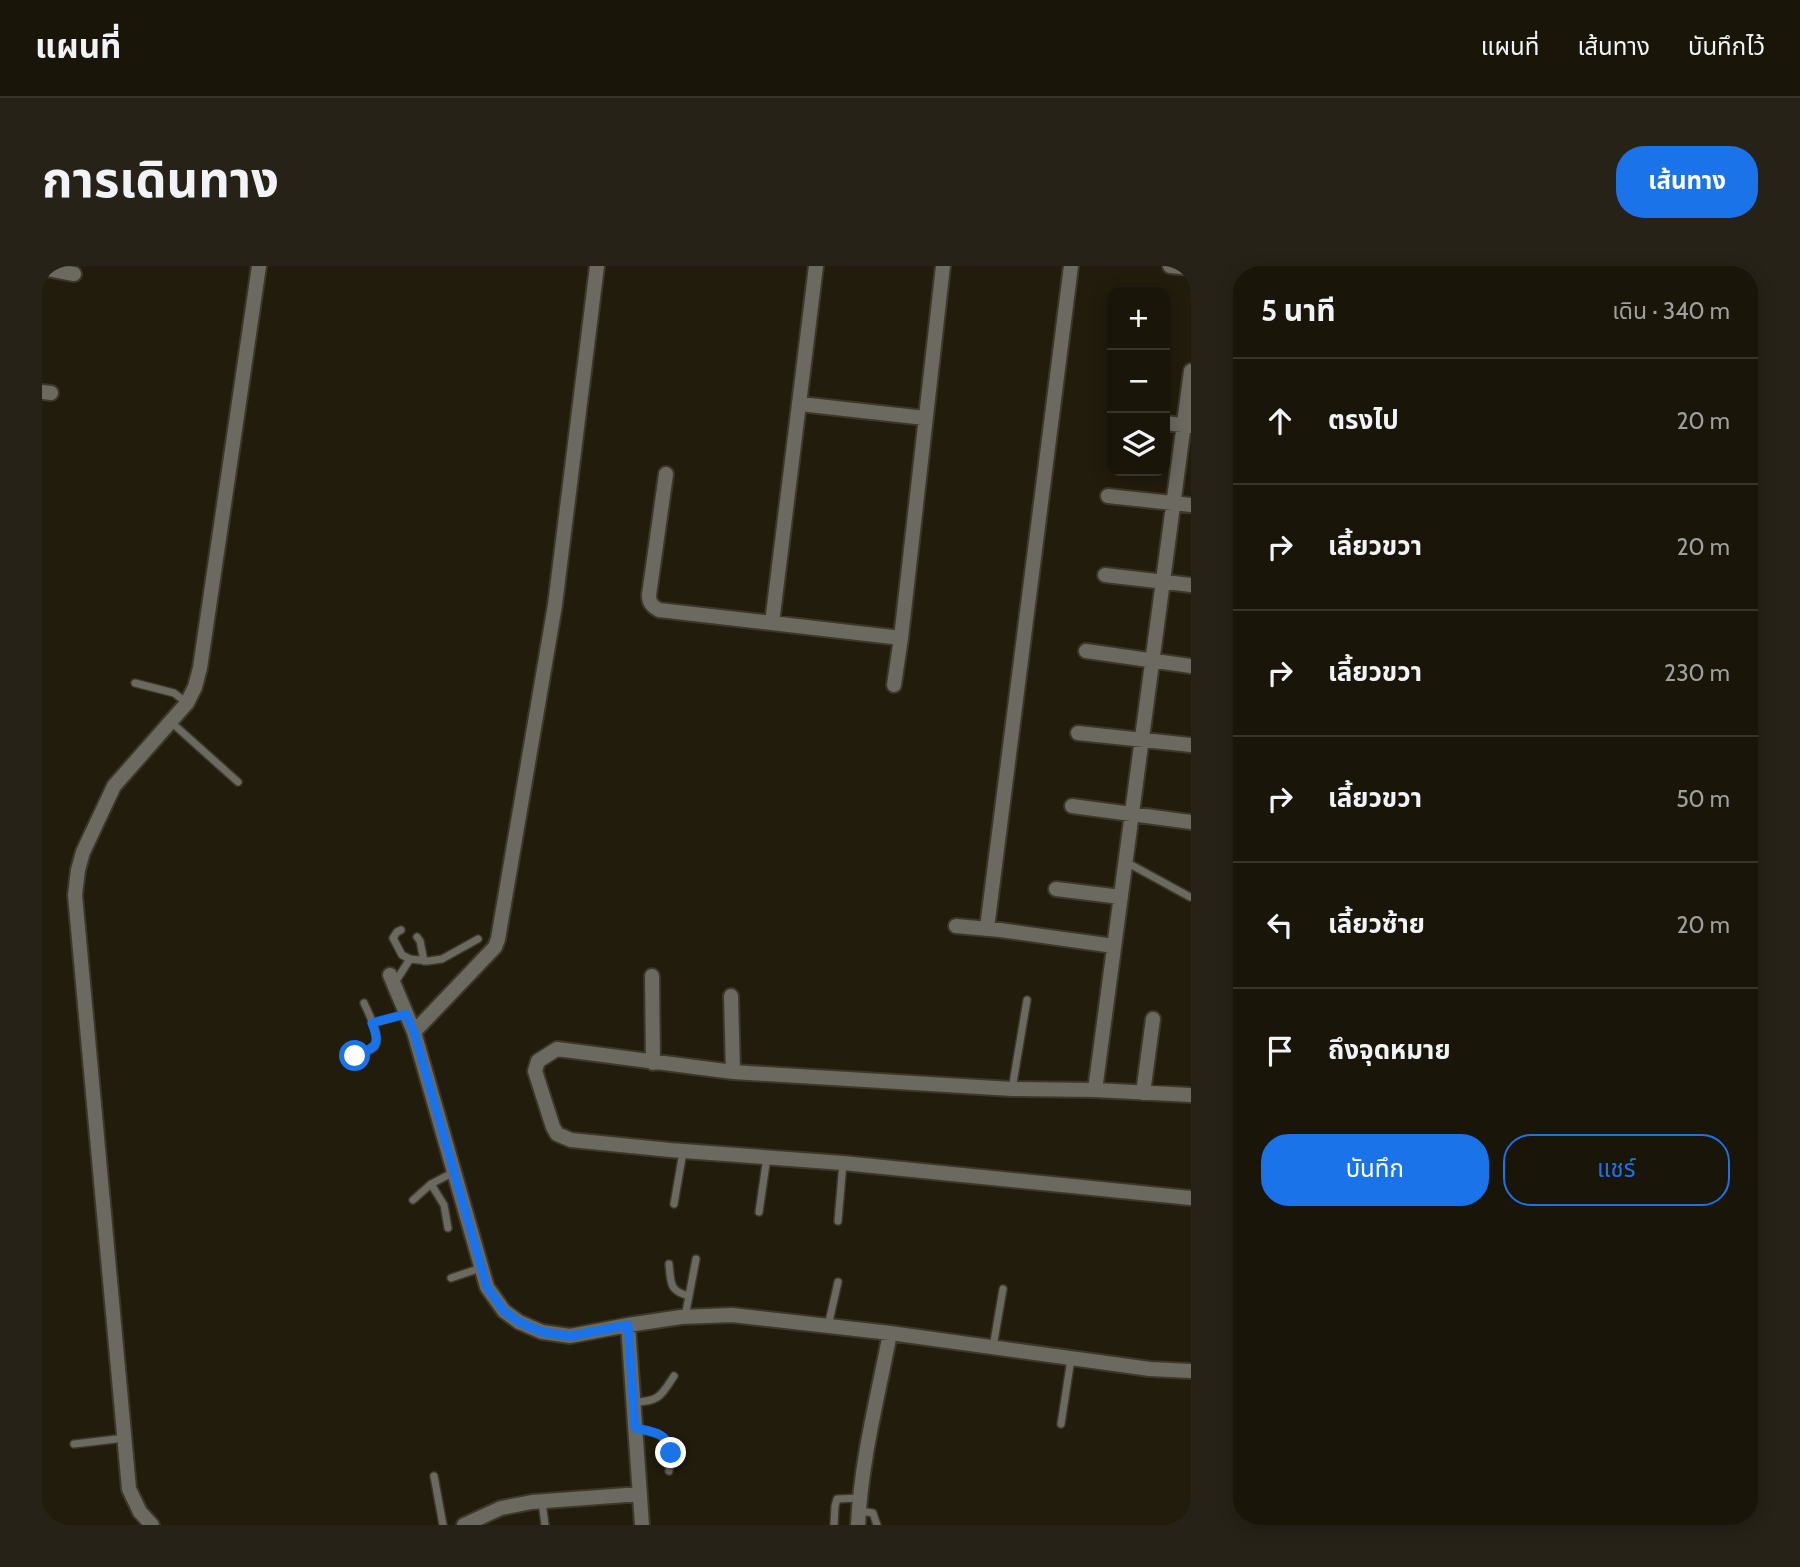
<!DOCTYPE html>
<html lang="th">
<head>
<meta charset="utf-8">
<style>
  :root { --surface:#191509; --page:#262217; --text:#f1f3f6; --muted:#9f9f9c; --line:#37342a; --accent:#1a73e8 }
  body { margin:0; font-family:Cabin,"Noto Sans Thai",sans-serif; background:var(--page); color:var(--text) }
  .controls { position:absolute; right:21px; top:21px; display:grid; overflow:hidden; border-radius:14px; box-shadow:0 4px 18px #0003 }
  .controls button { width:63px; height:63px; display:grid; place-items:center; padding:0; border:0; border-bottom:2px solid var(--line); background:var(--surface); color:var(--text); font:35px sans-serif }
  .stop { position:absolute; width:21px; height:21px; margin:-16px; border:5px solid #1a73e8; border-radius:50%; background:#fff }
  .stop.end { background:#1a73e8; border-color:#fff; box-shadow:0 2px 7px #0008 }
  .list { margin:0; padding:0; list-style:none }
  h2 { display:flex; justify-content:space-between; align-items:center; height:91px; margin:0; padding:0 28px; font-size:30px }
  h2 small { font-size:23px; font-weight:400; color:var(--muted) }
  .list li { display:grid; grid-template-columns:46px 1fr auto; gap:21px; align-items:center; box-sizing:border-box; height:126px; padding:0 28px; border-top:2px solid var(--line) }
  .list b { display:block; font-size:26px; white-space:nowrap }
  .list em { font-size:23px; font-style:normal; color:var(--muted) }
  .actions { display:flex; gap:14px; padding:21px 28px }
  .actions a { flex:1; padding:16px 0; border:2px solid var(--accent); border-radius:28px; text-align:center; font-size:24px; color:var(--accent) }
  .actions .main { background:var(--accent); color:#fff }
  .icon { flex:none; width:38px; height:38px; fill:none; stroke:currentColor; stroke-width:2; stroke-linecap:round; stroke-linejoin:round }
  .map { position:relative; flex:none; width:1149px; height:1259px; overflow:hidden; border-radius:28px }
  header { display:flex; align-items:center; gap:42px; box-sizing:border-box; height:98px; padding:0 35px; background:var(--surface); border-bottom:2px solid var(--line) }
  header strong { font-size:33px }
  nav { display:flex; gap:38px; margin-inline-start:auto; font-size:24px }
  .intro { display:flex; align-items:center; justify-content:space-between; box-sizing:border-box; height:168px; padding:0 42px }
  h1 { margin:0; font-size:49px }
  .button { padding:18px 32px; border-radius:28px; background:var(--accent); color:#fff; font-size:24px; font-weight:700 }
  main { display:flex; gap:42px; padding:0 42px }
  aside { flex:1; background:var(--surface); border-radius:28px; box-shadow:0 4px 18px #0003 }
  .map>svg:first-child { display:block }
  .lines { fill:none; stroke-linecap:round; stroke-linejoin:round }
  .lane-casing { stroke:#3c3728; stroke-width:10 }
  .street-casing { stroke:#3c3728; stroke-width:18 }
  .lane { stroke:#6b6960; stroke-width:7 }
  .street { stroke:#6b6960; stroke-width:14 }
  .route { stroke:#1a73e8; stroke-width:9 }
</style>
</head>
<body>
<header>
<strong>แผนที่</strong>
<nav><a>แผนที่</a><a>เส้นทาง</a><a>บันทึกไว้</a></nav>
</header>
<div class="intro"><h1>การเดินทาง</h1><a class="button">เส้นทาง</a></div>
<main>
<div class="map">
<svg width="1149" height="1259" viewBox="0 0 1149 1259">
  <rect width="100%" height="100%" fill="#211c0c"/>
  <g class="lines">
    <defs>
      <path id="lane" d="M 93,417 L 132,427 L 145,437
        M 129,456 L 196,516
        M 1084,596 L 1148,631
        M 359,664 L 355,666 L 351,672 L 360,689 L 368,693 L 386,695 L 400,693 L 436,673
        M 375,671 L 378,675 L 382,695
        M 352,718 L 368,693
        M 330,757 L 364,748
        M 313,790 C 319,787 330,785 333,780 C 339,770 326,746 322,737
        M 970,823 L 985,734
        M 389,918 L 402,939 L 406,962
        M 371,934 L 389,918 L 412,906
        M 632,938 L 641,886
        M 717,946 L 725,891
        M 796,955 L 801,897
        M 627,998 C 629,1017 627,1025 647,1030
        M 409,1012 L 439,1002
        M 643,1051 L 654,993
        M 786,1060 L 796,1016
        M 951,1081 L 961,1023
        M 591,1136 C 617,1136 619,1130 632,1110
        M 1019,1158 L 1029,1093
        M 593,1162 C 625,1169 631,1171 627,1205
        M 32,1178 L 83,1172
        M 392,1210 L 401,1259
        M 500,1235 L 503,1259
        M 817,1245 L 831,1247 L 835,1259
        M 792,1259 L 793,1240 L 795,1233 L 817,1232"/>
      <path id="street" d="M 1128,0 L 1149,2
        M 0,2 L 32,8
        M 0,126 L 9,127
        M 758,138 L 883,152
        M 1123,157 L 1149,160
        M 624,208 L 607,329 C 607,337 610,340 617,344 L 859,372 L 901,0
        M 1066,230 L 1149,239
        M 1063,309 L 1149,319
        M 730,357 L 774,0
        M 1044,385 L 1149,400
        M 852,419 L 859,372
        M 1036,467 L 1149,479
        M 1030,540 L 1149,556
        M 1014,623 L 1079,631
        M 914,660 L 958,664 L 1072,680
        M 945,662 L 1029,0
        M 348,709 L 372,766 L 445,1021 L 462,1045 L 477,1056 L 500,1066 L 528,1070 L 586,1059 L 639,1051 L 690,1049 L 848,1067 L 1108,1103 L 1149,1105
        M 610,710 L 611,797
        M 689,730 L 691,806
        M 372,766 L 453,681 L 456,673 L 513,339 L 555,0
        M 1053,824 L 1149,105
        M 1101,827 L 1111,753
        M 1149,829 L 1053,824 L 970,823 L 691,806 L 515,783 L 496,795 L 493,805 L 511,861 L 515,868 L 529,874 L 628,884 L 801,897 L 1149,932
        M 586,1059 L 600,1259
        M 110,1259 L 98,1246 L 87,1223 L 33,629 L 36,604 L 41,586 L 72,520 L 145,437 L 153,421 L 158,402 L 217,0
        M 422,1259 L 459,1242 L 490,1236 L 598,1228
        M 816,1259 C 819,1194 836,1130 848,1067"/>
    </defs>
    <use href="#lane" class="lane-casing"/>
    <use href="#street" class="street-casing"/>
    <use href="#lane" class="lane"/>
    <use href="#street" class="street"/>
  </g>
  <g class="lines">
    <path class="route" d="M 313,790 C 334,781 339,780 330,757 L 364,748 L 372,766 L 445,1021 L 462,1045 L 477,1056 L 500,1066 L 528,1070 L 586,1059 L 593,1162 C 612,1166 625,1166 629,1187"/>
  </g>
</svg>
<div class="controls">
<button>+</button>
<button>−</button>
<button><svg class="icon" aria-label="layers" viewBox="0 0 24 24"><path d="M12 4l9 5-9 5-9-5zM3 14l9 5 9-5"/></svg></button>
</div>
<div class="stop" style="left:313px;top:790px"></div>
<div class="stop end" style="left:629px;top:1187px"></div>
</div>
<aside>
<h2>5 นาที<small>เดิน · 340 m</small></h2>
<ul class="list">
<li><svg class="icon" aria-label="ahead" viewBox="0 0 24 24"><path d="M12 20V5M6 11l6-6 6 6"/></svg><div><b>ตรงไป</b></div><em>20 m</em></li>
<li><svg class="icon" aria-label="right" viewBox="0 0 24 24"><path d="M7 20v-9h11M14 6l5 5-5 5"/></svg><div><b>เลี้ยวขวา</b></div><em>20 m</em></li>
<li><svg class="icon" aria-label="right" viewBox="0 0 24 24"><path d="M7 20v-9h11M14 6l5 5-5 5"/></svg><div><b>เลี้ยวขวา</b></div><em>230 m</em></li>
<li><svg class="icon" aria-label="right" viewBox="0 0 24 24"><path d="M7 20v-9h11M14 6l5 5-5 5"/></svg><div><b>เลี้ยวขวา</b></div><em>50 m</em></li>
<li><svg class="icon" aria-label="left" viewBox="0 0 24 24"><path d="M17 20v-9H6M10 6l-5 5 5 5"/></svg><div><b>เลี้ยวซ้าย</b></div><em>20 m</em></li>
<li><svg class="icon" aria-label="arrive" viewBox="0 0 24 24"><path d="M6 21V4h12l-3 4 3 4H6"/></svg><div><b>ถึงจุดหมาย</b></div></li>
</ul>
<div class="actions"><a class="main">บันทึก</a><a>แชร์</a></div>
</aside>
</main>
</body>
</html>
